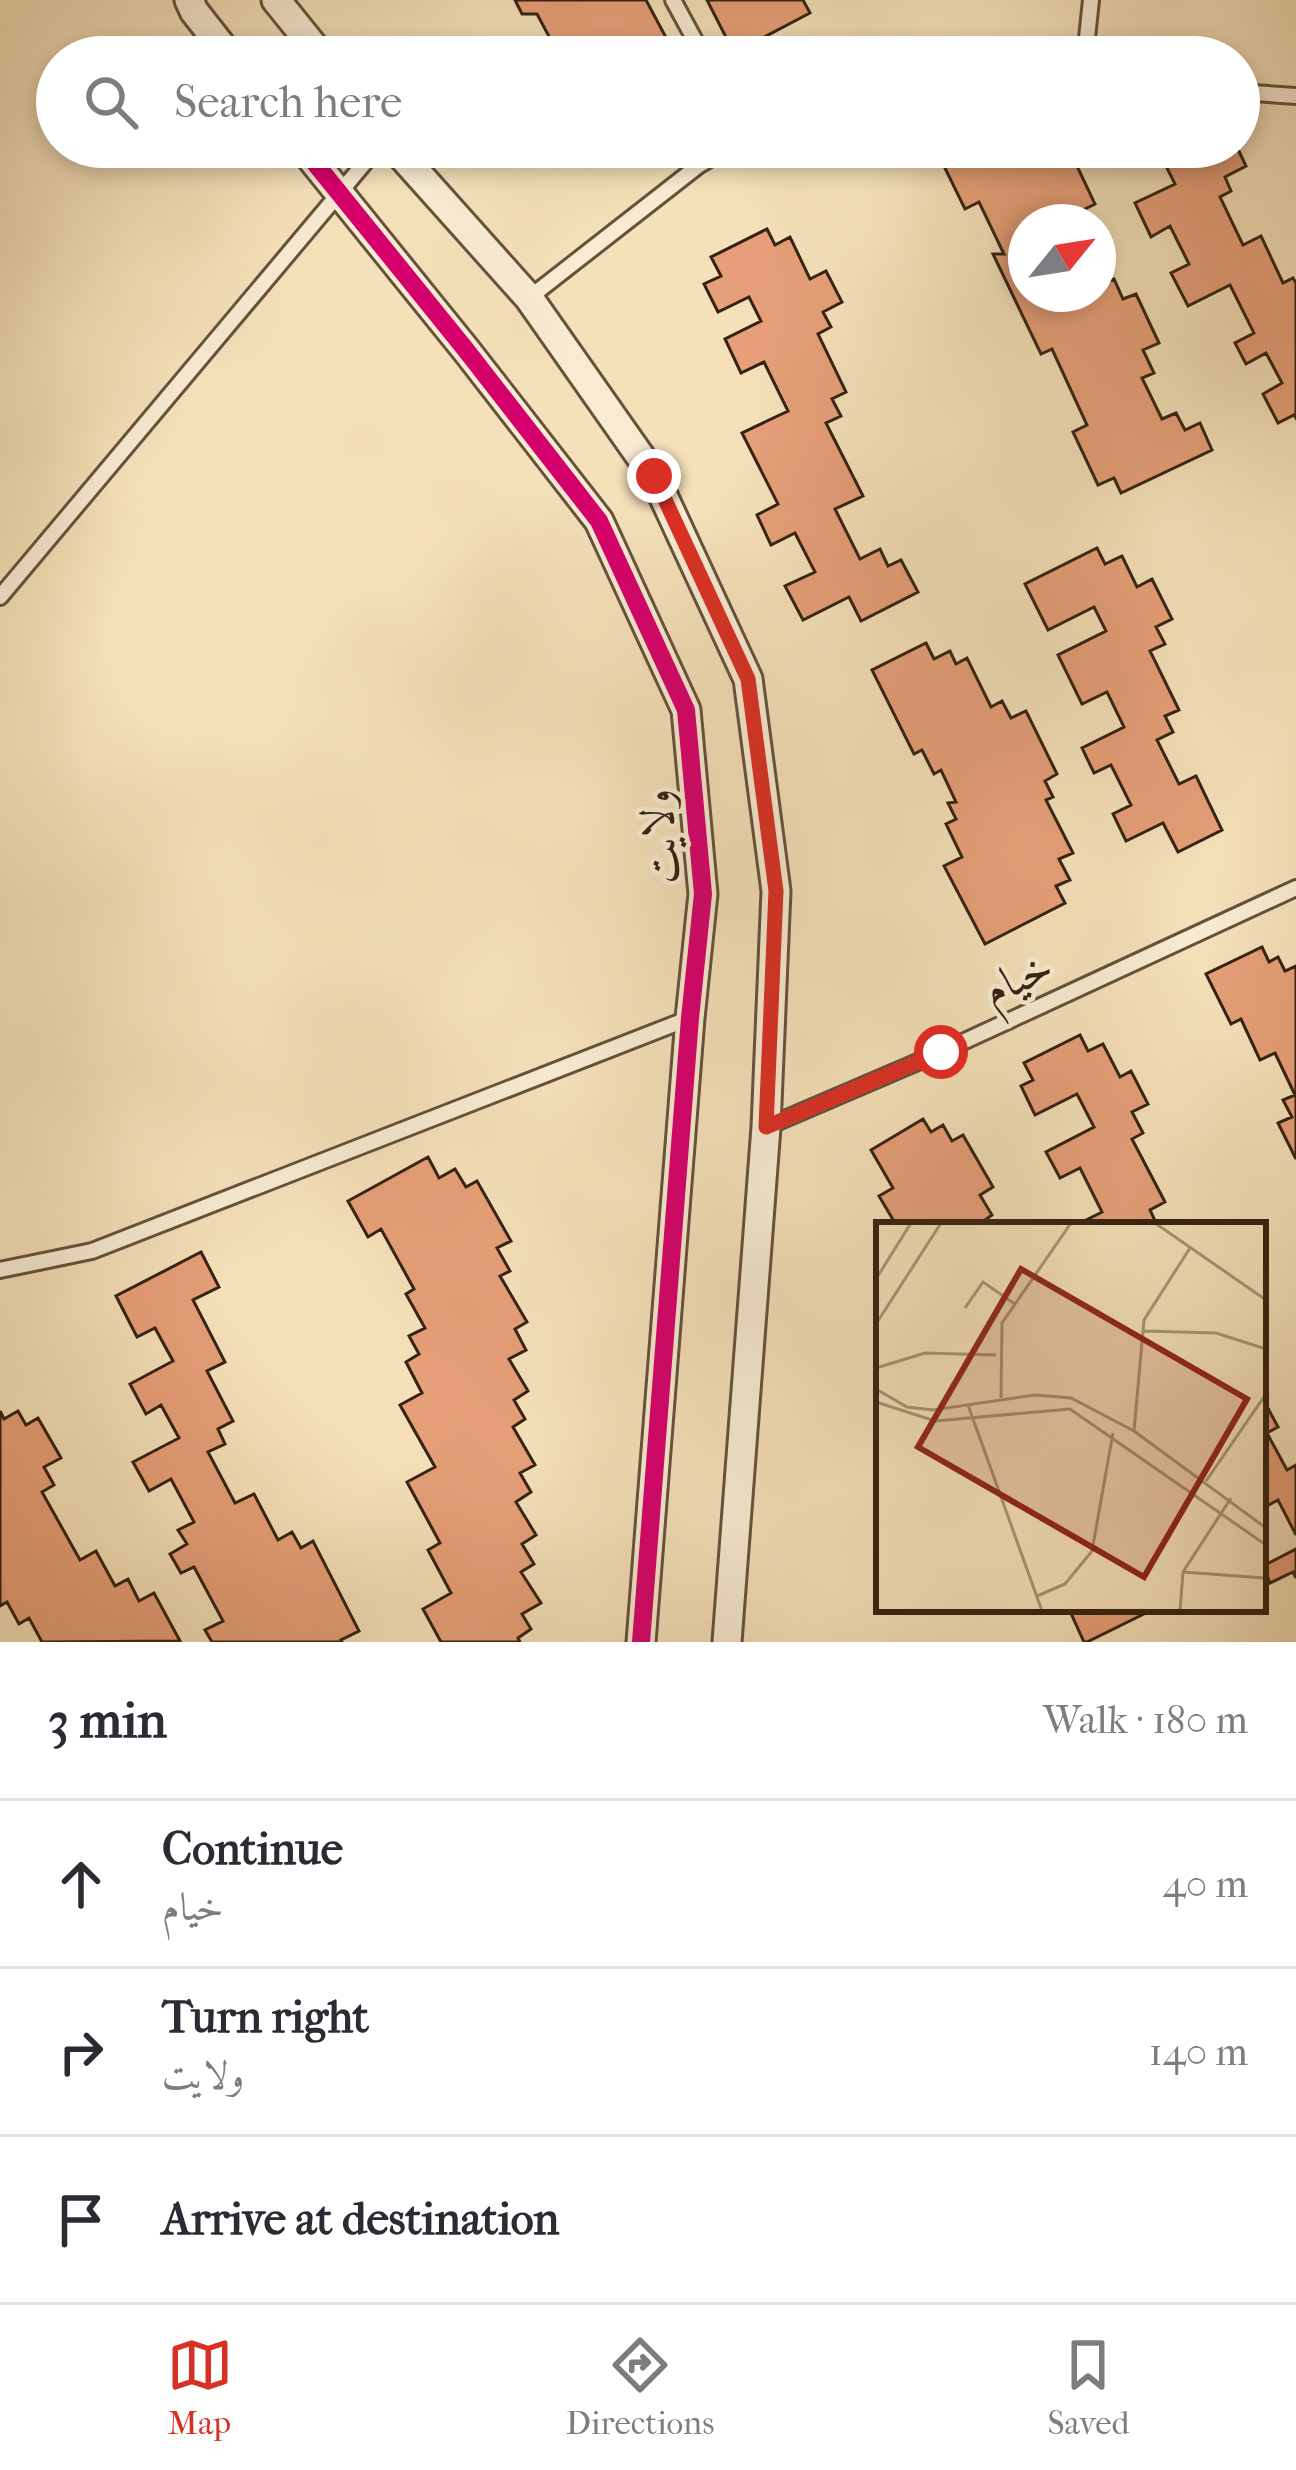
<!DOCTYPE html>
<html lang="en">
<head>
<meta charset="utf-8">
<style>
  :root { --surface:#fff; --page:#f2f2f3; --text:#2b2b33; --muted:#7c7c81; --line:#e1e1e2; --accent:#d93025 }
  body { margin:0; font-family:"IM FELL French Canon",Amiri,serif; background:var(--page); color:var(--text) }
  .compass { position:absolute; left:1008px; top:204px; width:108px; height:108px; border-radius:50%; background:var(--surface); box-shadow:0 6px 18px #0003; rotate:60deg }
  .stop { position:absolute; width:36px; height:36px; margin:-27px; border:9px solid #d93025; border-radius:50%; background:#fff }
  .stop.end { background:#d93025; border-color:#fff; box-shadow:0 3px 12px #0008 }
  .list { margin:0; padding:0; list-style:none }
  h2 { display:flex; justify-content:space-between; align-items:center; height:156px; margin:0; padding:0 48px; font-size:51px }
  h2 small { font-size:39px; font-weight:400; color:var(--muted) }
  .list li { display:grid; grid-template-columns:78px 1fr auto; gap:36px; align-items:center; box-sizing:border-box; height:168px; padding:0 48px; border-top:3px solid var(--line) }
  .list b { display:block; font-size:45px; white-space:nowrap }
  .list p { margin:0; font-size:39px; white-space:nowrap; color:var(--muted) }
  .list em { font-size:39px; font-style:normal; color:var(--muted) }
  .icon { flex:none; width:66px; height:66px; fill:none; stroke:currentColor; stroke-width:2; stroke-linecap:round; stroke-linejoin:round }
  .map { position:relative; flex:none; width:1296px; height:1642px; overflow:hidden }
  .search { position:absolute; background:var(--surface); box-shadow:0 6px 18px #0003; left:36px; right:36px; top:36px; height:132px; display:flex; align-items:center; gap:30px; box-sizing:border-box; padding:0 42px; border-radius:66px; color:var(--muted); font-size:45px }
  .sheet { height:660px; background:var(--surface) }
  nav { display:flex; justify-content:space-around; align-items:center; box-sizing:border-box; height:168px; border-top:3px solid var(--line); background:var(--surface); font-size:33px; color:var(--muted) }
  nav a { display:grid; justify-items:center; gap:6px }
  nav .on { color:var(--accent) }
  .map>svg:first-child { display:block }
  .building { fill:#e69f78; stroke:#352211; stroke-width:3 }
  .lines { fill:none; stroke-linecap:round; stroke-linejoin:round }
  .service-casing { stroke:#65523b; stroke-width:20 }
  .minor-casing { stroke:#65523b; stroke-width:33 }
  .service { stroke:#f8ebd2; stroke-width:14 }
  .minor { stroke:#f8ebd2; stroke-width:27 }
  .cycleway-casing { stroke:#f8ebd2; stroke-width:26 }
  .cycleway { stroke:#d6006c; stroke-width:18 }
  .route { stroke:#d93025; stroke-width:15 }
  .labels { text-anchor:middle; stroke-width:9; stroke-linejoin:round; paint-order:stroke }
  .street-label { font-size:45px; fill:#352211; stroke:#f8ebd2 }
  .inset-road { fill:none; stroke:#a89476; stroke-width:3 }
  .view { fill:#8f2418; fill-opacity:0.15; stroke:#8f2418; stroke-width:6 }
  .inset-edge { fill:none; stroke:#352211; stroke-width:6 }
</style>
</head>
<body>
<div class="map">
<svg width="1296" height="1642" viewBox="0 0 1296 1642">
  <rect width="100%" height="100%" fill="#f4e0b9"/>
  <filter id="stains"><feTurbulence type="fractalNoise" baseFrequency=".00167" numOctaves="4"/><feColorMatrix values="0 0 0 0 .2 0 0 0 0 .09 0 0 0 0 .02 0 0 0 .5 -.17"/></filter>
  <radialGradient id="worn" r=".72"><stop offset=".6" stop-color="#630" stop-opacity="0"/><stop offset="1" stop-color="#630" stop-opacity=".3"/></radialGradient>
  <path class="building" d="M 515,0 L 646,0 L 670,45 L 655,52 L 658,57 L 560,57 L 537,14 L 522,14 Z
    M 707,0 L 803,0 L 810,13 L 734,53 Z
    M 963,147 L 1054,147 L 1056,152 L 1068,147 L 1095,204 L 1079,212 L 1084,222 L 1026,222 L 1026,294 L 1098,294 L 1098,282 L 1100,285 L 1114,279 L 1123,299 L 1136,294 L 1159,343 L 1143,350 L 1154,373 L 1142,378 L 1162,419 L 1176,413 L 1185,430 L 1200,423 L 1212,450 L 1121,493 L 1114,478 L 1098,485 L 1073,432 L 1087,425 L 1052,349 L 1041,354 L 993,254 L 1004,254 L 979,202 L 965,209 L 940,158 Z
    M 1191,147 L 1237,147 L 1246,166 L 1225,177 L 1231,191 L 1220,197 L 1243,245 L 1261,236 L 1283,283 L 1293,278 L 1296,283 L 1296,418 L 1294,415 L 1278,423 L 1263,394 L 1282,383 L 1266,353 L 1246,364 L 1235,343 L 1254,333 L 1230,285 L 1188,306 L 1171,273 L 1189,264 L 1170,226 L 1151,237 L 1135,203 L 1175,184 L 1163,160 Z
    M 767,229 L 775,245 L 790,237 L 810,279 L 826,271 L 842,302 L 823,312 L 831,327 L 818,334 L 846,392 L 832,399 L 841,416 L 826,423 L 863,496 L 835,509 L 860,559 L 880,549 L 888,566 L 901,560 L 918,592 L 861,621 L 849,597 L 803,620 L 785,586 L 815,572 L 795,533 L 771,545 L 757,515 L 778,504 L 742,433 L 788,411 L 764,362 L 741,373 L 725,339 L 761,321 L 749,297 L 718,312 L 704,284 L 721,276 L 711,257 Z
    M 1097,548 L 1105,564 L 1122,556 L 1137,587 L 1152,579 L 1172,619 L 1156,627 L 1165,644 L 1150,651 L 1179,710 L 1165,716 L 1173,732 L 1157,740 L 1179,784 L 1196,776 L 1222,830 L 1178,852 L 1163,823 L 1126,841 L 1113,814 L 1131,805 L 1111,765 L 1094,773 L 1082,748 L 1124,727 L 1107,692 L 1082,704 L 1058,655 L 1106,631 L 1094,607 L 1048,630 L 1025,584 Z
    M 926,643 L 934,659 L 950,651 L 956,664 L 967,658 L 991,707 L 1002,701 L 1011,718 L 1026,711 L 1057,774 L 1045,781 L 1053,797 L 1046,800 L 1073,853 L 1059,859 L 1070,880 L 1056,886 L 1065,903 L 985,944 L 944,866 L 962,857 L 946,824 L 956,819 L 948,803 L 956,802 L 941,770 L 934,774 L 922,750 L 914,754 L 872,670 Z
    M 1262,947 L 1269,962 L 1278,957 L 1285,971 L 1296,966 L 1296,1159 L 1278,1123 L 1292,1117 L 1283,1100 L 1295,1095 L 1275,1053 L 1260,1060 L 1241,1019 L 1231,1024 L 1206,974 Z
    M 1080,1035 L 1088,1051 L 1103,1044 L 1120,1077 L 1131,1071 L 1148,1104 L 1132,1112 L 1143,1133 L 1132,1139 L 1165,1202 L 1150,1210 L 1157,1225 L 1076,1225 L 1102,1212 L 1080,1168 L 1060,1178 L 1046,1152 L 1094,1127 L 1077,1094 L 1035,1115 L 1021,1086 L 1033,1080 L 1024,1063 Z
    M 923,1119 L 931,1132 L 943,1125 L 952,1141 L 963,1135 L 993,1187 L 980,1195 L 992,1215 L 978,1225 L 891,1225 L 895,1223 L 879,1196 L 893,1188 L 871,1150 Z
    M 428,1157 L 439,1178 L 455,1169 L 466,1187 L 477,1181 L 511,1241 L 497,1248 L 510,1271 L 500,1276 L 527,1322 L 515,1329 L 526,1350 L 509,1359 L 528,1391 L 514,1400 L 525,1419 L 513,1427 L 535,1465 L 520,1473 L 531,1492 L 516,1502 L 536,1535 L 522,1544 L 534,1564 L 521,1572 L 541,1603 L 522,1614 L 531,1629 L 518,1638 L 520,1642 L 441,1642 L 423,1609 L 451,1593 L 428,1550 L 440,1543 L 407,1482 L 435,1467 L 400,1405 L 422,1393 L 406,1362 L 419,1354 L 409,1336 L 425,1328 L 406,1294 L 414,1289 L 381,1229 L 368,1237 L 348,1201 Z
    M 201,1252 L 219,1287 L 193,1300 L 225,1362 L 207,1371 L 233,1421 L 218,1429 L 225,1444 L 208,1452 L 235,1503 L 254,1494 L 278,1540 L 292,1532 L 301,1548 L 313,1541 L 359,1631 L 341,1640 L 342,1642 L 212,1642 L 205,1630 L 223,1621 L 194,1567 L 181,1573 L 170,1554 L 187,1544 L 178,1530 L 194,1522 L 171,1479 L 149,1491 L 133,1462 L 179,1438 L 161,1405 L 146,1414 L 130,1384 L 173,1361 L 155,1328 L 137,1337 L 116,1296 Z
    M 1263,1399 L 1278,1427 L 1267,1433 L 1287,1470 L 1296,1465 L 1296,1535 L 1278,1500 L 1263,1508 Z
    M 0,1411 L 4,1419 L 18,1411 L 26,1425 L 38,1418 L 61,1458 L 44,1467 L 54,1485 L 42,1492 L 80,1560 L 96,1551 L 115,1586 L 128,1579 L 139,1601 L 154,1593 L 180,1641 L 42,1642 L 29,1618 L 19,1624 L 7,1602 L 0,1606 Z
    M 1296,1549 L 1296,1578 L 1293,1572 L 1270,1583 L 1263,1566 Z
    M 1069,1609 L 1154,1609 L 1087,1642 L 1084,1642 Z"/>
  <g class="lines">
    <defs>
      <path id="service" d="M 673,0 L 704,57
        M 1085,57 L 1091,0
        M 1239,92 L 1296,96
        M 529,298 L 698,166 L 730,147
        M 0,597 L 378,147
        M 766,1127 L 941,1052 L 1296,888
        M 0,1270 L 92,1251 L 690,1018"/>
      <path id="minor" d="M 189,0 L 194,11 L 230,57
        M 276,0 L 322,57
        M 302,147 L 466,350 L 599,521 L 686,710 L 703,894 L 690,1018 L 641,1642
        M 394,147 L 529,298 L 654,476 L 748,679 L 776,891 L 766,1127 L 727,1642"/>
    </defs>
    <use href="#service" class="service-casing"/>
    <use href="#minor" class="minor-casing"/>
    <use href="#service" class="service"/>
    <use href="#minor" class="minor"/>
    <defs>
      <path id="cycleway" d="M 302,147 L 466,350 L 599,521 L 686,710 L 703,894 L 690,1018 L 641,1642"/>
    </defs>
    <use href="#cycleway" class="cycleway-casing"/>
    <use href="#cycleway" class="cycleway"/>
  </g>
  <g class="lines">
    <path class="route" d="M 654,476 L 748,679 L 776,891 L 766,1127 L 941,1052"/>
  </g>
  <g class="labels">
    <g class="street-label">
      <text transform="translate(658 837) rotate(-95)" y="16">ولایت</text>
      <text transform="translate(1017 977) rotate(-25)" y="16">خیام</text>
    </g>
  </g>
  <g transform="translate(876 1222)">
    <rect width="390" height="390" fill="#f4e0b9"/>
    <path class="inset-road" d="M 279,1 L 390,78M 0,57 L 35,1M 89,86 L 107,60 L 139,82M 0,102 L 65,1M 268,109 L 340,111 L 390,127M 0,146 L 49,131 L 120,133M 0,167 L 31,185 L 57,188 L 159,173 L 195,176 L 258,209 L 390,306M 125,176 L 126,101 L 195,1M 0,180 L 59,199 L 194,187 L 390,323M 92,183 L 166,389M 258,209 L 268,98 L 314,26M 330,259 L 390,172M 307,350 L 388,356M 161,374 L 189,362 L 216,329 L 237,211M 304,389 L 307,350 L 355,276"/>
    <path class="view" d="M 145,47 L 371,177 L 268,355 L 42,225 Z"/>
    <rect width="390" height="390" class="inset-edge"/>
  </g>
  <rect width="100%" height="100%" filter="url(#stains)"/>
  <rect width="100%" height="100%" fill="url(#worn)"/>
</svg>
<svg class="compass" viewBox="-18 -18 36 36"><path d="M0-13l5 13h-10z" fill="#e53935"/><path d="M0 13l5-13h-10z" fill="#7c7c81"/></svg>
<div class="stop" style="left:941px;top:1052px"></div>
<div class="stop end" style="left:654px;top:476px"></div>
<div class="search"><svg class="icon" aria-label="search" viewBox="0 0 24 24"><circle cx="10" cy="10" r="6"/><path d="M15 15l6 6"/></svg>Search here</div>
</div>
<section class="sheet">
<h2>3 min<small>Walk · 180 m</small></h2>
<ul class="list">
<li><svg class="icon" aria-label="ahead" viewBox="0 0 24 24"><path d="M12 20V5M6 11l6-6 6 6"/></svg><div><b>Continue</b><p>خیام</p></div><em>40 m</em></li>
<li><svg class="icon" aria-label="right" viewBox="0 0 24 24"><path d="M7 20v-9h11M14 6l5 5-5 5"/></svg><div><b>Turn right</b><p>ولایت</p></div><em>140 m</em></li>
<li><svg class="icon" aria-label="arrive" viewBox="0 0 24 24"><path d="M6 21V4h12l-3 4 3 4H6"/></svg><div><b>Arrive at destination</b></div></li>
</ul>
</section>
<nav>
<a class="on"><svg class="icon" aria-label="map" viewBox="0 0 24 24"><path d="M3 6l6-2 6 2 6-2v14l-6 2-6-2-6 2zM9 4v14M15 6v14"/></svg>Map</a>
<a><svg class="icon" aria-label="directions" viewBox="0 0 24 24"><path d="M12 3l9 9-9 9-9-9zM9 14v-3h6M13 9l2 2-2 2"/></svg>Directions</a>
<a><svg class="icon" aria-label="saved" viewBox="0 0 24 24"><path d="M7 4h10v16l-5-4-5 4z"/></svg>Saved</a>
</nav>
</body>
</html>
